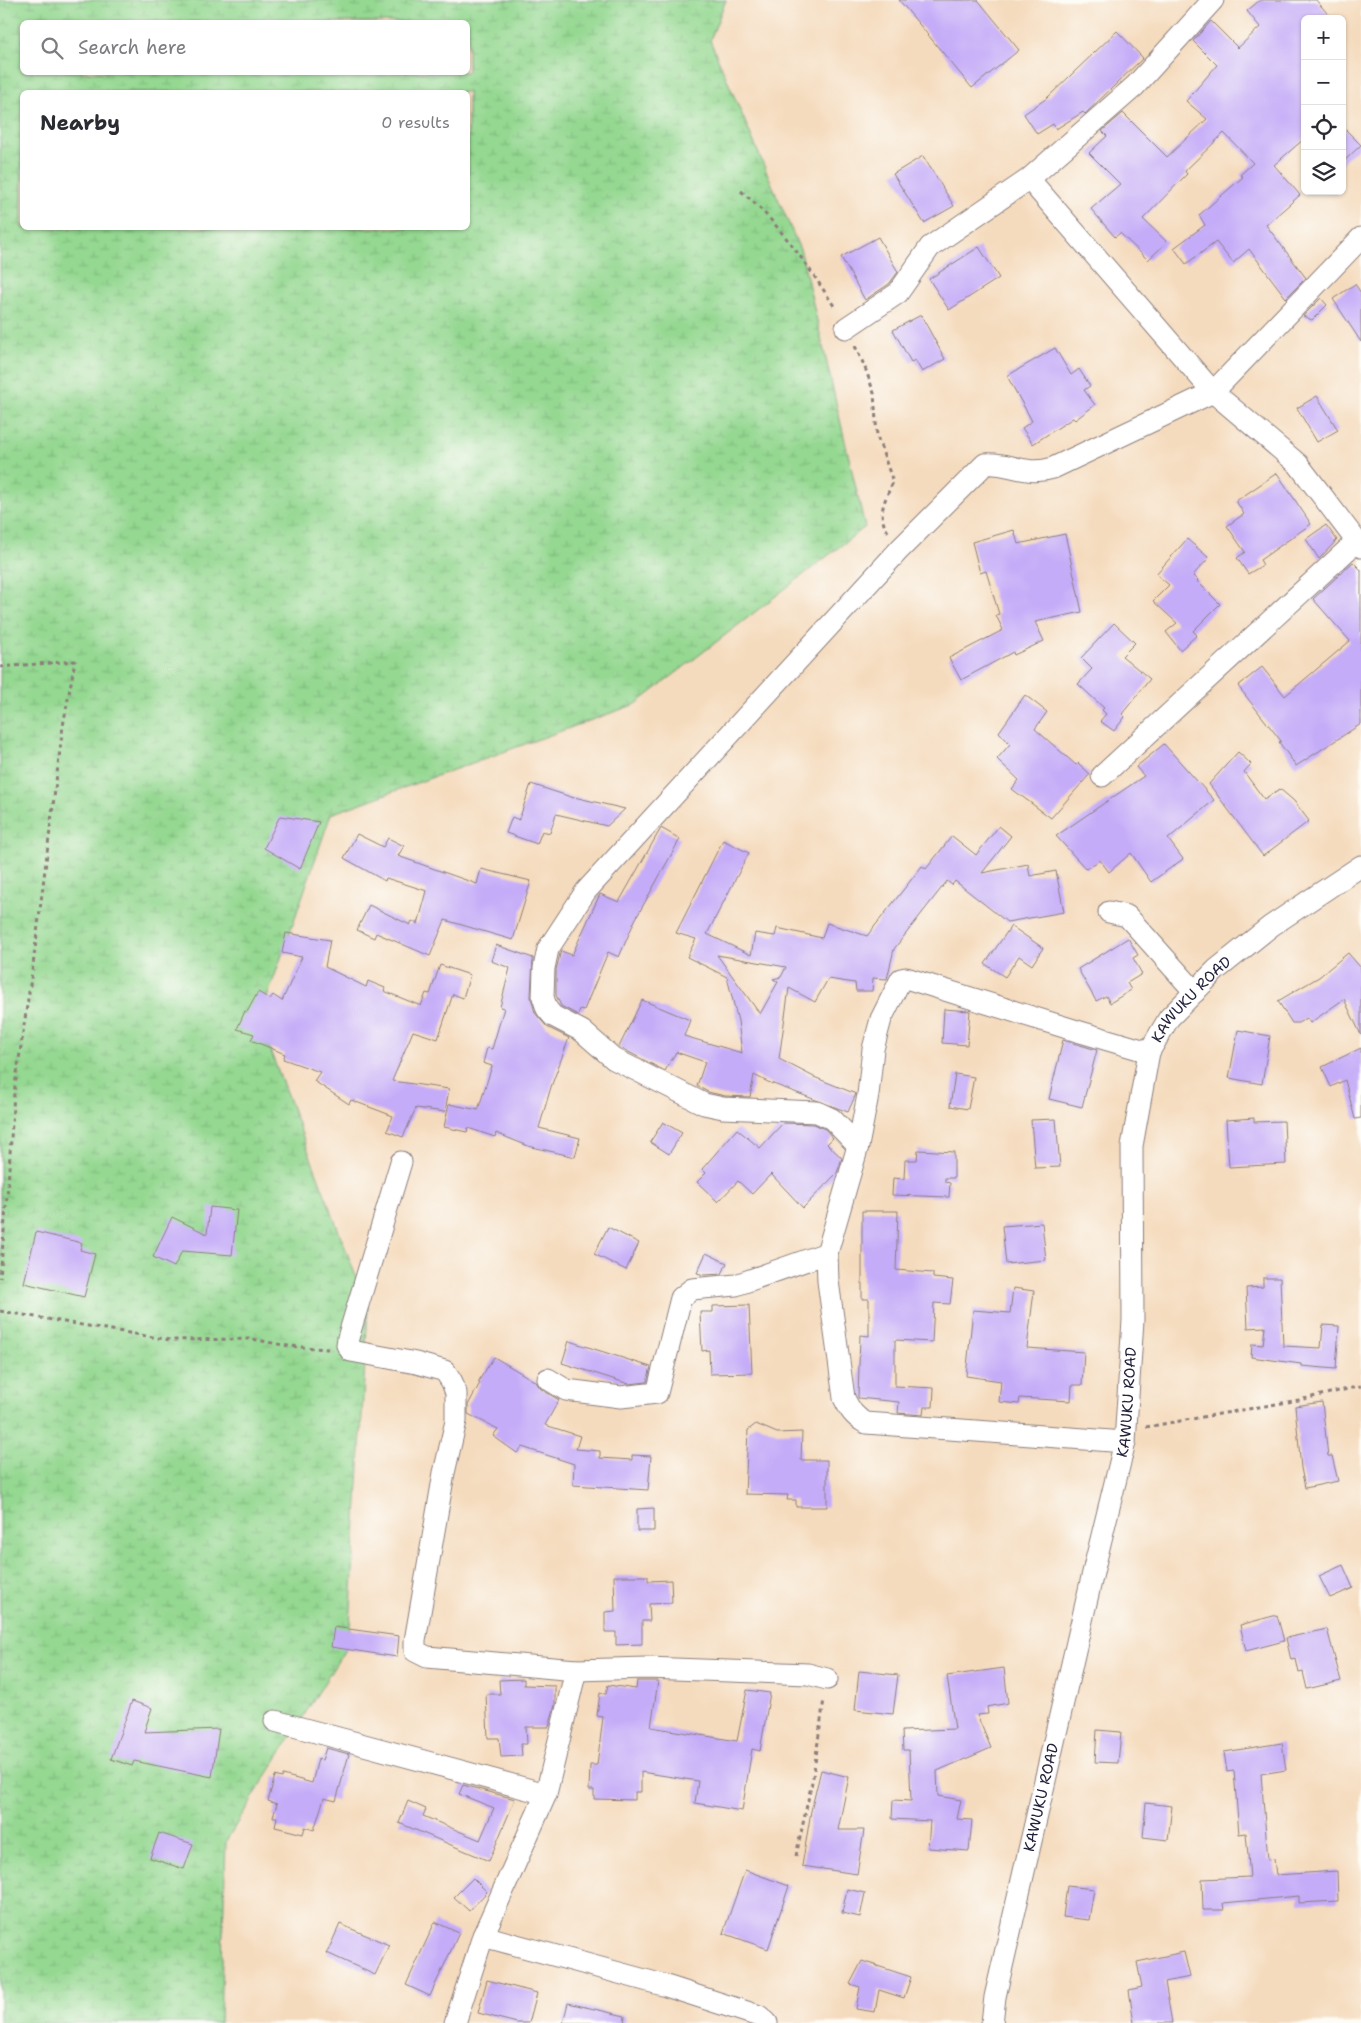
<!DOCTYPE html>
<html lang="en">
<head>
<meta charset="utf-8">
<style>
  :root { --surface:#fff; --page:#f2f2f3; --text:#2b2b33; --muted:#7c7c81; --line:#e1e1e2 }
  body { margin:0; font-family:"Shantell Sans",sans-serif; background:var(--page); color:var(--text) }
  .controls { position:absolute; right:15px; top:15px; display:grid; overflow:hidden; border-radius:8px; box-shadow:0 1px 4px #0004 }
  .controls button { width:45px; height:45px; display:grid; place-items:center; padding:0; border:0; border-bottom:1px solid var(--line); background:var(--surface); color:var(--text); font:25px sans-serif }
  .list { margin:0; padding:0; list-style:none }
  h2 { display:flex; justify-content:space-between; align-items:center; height:65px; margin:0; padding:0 20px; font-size:21px }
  h2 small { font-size:16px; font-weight:400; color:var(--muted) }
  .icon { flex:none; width:28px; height:28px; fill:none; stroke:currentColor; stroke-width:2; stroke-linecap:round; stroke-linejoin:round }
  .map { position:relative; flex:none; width:1361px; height:2023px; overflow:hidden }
  .search { position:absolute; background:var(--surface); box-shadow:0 1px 4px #0004; left:20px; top:20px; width:450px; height:55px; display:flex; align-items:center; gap:12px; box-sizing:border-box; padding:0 18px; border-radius:8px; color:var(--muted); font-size:19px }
  .panel { position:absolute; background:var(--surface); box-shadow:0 1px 4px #0004; left:20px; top:90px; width:450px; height:140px; border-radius:8px }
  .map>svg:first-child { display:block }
  .wetland { fill:url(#wetland-marsh); stroke:#5b7d66; fill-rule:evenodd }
  .building { fill:#c5acf8; fill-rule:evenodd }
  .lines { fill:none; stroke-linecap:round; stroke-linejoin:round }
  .minor-casing { stroke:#8c7e7c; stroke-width:23 }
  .path { stroke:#8c7e7c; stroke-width:3; stroke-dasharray:4 4; stroke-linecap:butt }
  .minor { stroke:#fff; stroke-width:21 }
  .labels { text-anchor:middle; stroke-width:4; stroke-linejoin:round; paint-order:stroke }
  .street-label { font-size:15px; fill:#22223b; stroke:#fdfcf7 }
</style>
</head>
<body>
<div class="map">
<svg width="1361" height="2023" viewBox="0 0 1361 2023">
  <defs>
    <pattern id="wetland-marsh" width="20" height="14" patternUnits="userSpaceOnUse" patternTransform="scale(1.25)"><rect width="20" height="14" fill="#94d891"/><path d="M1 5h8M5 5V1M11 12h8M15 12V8" fill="none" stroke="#7fb97e"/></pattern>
  </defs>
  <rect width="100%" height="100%" fill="#fdfcf7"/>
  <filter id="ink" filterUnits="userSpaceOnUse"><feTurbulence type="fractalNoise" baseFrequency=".02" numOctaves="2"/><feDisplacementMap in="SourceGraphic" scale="10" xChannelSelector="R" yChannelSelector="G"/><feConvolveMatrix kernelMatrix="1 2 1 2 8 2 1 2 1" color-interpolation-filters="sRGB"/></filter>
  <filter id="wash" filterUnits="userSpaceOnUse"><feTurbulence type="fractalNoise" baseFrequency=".0096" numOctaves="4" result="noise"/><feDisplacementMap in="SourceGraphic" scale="20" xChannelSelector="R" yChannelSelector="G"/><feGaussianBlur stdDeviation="1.12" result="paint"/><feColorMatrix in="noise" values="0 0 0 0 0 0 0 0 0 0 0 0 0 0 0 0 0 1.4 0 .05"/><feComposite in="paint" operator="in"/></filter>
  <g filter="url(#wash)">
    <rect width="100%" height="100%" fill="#f5dbbe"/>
    <path class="wetland" d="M 0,0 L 726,0 L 710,40 L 801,252 L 865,527 L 636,704 L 331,814 L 259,1021 L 368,1308 L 349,1643 L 226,1841 L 220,2023 L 0,2023 ZM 22,22 L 468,22 L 468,72 L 22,72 ZM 22,92 L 468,92 L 468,228 L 22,228 Z"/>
    <g id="blocks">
      <path class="building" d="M 899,0 L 978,0 L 1019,50 L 972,88 Z
        M 1260,0 L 1316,0 L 1332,19 L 1305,19 L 1305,138 L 1274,165 L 1300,195 L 1266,225 L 1306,278 L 1286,298 L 1249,249 L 1233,263 L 1216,242 L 1186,264 L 1174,248 L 1205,225 L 1199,215 L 1243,177 L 1240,175 L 1253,163 L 1224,133 L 1185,171 L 1187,174 L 1143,219 L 1167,242 L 1148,260 L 1120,233 L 1115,237 L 1091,209 L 1120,184 L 1089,153 L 1107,136 L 1102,131 L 1123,113 L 1167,157 L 1207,119 L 1186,101 L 1217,65 L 1193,41 L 1211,21 L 1238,48 L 1260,27 L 1247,11 Z
        M 1117,31 L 1143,58 L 1085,114 L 1083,112 L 1056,129 L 1053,124 L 1037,134 L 1024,114 L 1047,98 Z
        M 1342,126 L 1361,145 L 1342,163 Z
        M 923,156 L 954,206 L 924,223 L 893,174 Z
        M 878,237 L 898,272 L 889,284 L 865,300 L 841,257 Z
        M 979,247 L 999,278 L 949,310 L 929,279 Z
        M 1355,284 L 1361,293 L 1361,342 L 1333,299 Z
        M 1321,298 L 1327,305 L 1312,320 L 1303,316 Z
        M 921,315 L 945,359 L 922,372 L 915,360 L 911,362 L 893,330 Z
        M 1055,348 L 1071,375 L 1079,369 L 1090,386 L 1084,390 L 1095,405 L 1075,420 L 1073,418 L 1033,444 L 1022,428 L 1032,421 L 1007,376 Z
        M 1317,396 L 1338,430 L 1317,442 L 1297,408 Z
        M 1277,473 L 1311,524 L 1260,560 L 1263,565 L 1248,574 L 1237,558 L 1245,552 L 1227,526 L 1244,514 L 1236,501 Z
        M 1326,525 L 1337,540 L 1319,559 L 1306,539 Z
        M 1014,530 L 1018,544 L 1065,534 L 1082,612 L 1035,622 L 1044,641 L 1014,655 L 1013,652 L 961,680 L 949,658 L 1003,630 L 996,615 L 999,614 L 986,571 L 980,573 L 972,542 Z
        M 1187,539 L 1209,558 L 1193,575 L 1198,580 L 1197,581 L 1220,604 L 1193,631 L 1197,635 L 1180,650 L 1166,632 L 1177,623 L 1153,601 L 1169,585 L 1156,574 Z
        M 1353,562 L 1361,570 L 1361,724 L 1296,766 L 1279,742 L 1281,741 L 1238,686 L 1262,667 L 1285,696 L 1350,641 L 1313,599 Z
        M 1114,623 L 1135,643 L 1122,656 L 1150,679 L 1122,714 L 1125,717 L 1114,731 L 1100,721 L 1106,714 L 1102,710 L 1104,708 L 1078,684 L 1092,669 L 1081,658 Z
        M 1025,695 L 1047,712 L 1035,729 L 1076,765 L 1078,763 L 1090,774 L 1051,818 L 1012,789 L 1019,780 L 997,759 L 1010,744 L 999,732 Z
        M 1164,744 L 1214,800 L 1168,839 L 1183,859 L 1151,882 L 1131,853 L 1109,872 L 1100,860 L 1086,869 L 1056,836 L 1144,776 L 1136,767 Z
        M 1238,752 L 1251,764 L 1244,772 L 1264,799 L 1280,789 L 1294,801 L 1309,821 L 1263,856 L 1209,784 Z
        M 531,784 L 574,798 L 574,797 L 625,809 L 607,826 L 556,814 L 550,833 L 542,831 L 537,844 L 506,833 L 512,817 L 519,820 Z
        M 280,816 L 319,822 L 300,869 L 264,848 Z
        M 999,826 L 1011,836 L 982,873 L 1028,864 L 1030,876 L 1056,871 L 1064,912 L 1007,922 L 955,881 L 952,885 L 947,881 L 894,949 L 887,979 L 873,978 L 872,991 L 856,991 L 855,983 L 828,979 L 815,1002 L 789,988 L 779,1059 L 814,1077 L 856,1094 L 848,1112 L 768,1082 L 754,1075 L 750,1097 L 725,1096 L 708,1092 L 697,1086 L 705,1062 L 676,1052 L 665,1071 L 619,1047 L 642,1000 L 690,1020 L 684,1036 L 742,1053 L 738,1021 L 727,977 L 687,957 L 696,939 L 676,933 L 723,840 L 749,853 L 707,934 L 751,955 L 755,933 L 775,936 L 777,928 L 822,938 L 827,923 L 867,936 L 922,866 L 926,869 L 952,836 L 976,855 ZM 717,955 L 786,967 L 781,977 L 773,979 L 778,982 L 760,1014 Z
        M 661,828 L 680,839 L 635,920 L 619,957 L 608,952 L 584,1010 L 580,1009 L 578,1015 L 561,1006 L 556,995 L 556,970 L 560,954 L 561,951 L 572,955 L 600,894 L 619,902 Z
        M 357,834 L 383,847 L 388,838 L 404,846 L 398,856 L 477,884 L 481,869 L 531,881 L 513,940 L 445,920 L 430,956 L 376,933 L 374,938 L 357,930 L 369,905 L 410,925 L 412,921 L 418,924 L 427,891 L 386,878 L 385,881 L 344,858 Z
        M 1011,926 L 1043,948 L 1032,965 L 1019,956 L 1005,977 L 985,964 Z
        M 286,933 L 330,940 L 325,967 L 366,987 L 368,981 L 385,988 L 384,991 L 421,1006 L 426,993 L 430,994 L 440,965 L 470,975 L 463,998 L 453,994 L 438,1039 L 413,1031 L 392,1081 L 449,1089 L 445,1112 L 416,1108 L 403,1137 L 387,1131 L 393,1116 L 351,1100 L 349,1104 L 314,1081 L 320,1072 L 283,1059 L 285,1054 L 251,1040 L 254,1034 L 237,1029 L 245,1011 L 247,1012 L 258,992 L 270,999 L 273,995 L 282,1001 L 302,957 L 282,953 Z
        M 1128,938 L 1138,955 L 1133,958 L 1142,974 L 1127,983 L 1131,990 L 1110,1003 L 1106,996 L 1096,1001 L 1078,969 Z
        M 496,945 L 533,958 L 531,997 L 535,1013 L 547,1027 L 569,1038 L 551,1087 L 539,1128 L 580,1138 L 575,1157 L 528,1146 L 496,1133 L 495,1137 L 468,1128 L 467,1132 L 444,1127 L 449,1104 L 478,1110 L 492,1066 L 483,1063 L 487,1048 L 492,1049 L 504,1008 L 500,1007 L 510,968 L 491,961 Z
        M 1348,953 L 1361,968 L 1361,1035 L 1344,999 L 1310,1023 L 1307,1018 L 1298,1023 L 1292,1023 L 1278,1001 L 1319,977 Z
        M 944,1009 L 970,1011 L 967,1045 L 942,1043 Z
        M 1238,1030 L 1270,1036 L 1262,1084 L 1229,1078 Z
        M 1063,1040 L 1097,1050 L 1082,1107 L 1049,1099 Z
        M 1361,1048 L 1361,1118 L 1355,1119 L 1345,1080 L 1331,1087 L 1322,1067 Z
        M 955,1074 L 974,1077 L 968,1109 L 950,1106 Z
        M 1254,1118 L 1254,1122 L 1284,1121 L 1286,1164 L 1229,1167 L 1226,1120 Z
        M 1056,1119 L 1060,1167 L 1035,1168 L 1031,1120 Z
        M 663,1122 L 682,1133 L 669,1154 L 650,1142 Z
        M 783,1123 L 814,1124 L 825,1129 L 833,1138 L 827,1144 L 842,1158 L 837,1173 L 803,1208 L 771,1174 L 752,1194 L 738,1181 L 718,1202 L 697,1182 L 706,1173 L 702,1169 L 737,1129 L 760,1148 Z
        M 918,1150 L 954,1152 L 954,1178 L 945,1178 L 945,1182 L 950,1183 L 949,1197 L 892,1195 L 893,1178 L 904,1179 L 905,1160 L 917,1160 Z
        M 210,1207 L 237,1210 L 232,1255 L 182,1251 L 174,1267 L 153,1257 L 172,1217 L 207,1234 Z
        M 862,1211 L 898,1211 L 896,1270 L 933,1273 L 933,1278 L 953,1280 L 950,1304 L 934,1303 L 932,1342 L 895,1340 L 895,1386 L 934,1388 L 933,1407 L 924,1407 L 923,1415 L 898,1413 L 899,1402 L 858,1398 L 860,1335 L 869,1336 L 869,1299 L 862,1299 Z
        M 1042,1223 L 1046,1260 L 1006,1264 L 1002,1226 Z
        M 608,1227 L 639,1243 L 626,1270 L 594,1254 Z
        M 36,1232 L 82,1243 L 80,1250 L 95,1254 L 84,1297 L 24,1283 Z
        M 706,1253 L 727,1263 L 722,1274 L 704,1275 L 697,1273 Z
        M 1263,1278 L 1280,1278 L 1283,1346 L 1321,1348 L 1323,1325 L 1339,1326 L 1336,1369 L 1301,1366 L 1301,1364 L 1251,1357 L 1252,1344 L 1263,1345 L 1265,1327 L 1248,1328 L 1246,1288 L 1263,1287 Z
        M 1013,1288 L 1034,1291 L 1027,1348 L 1084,1352 L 1082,1385 L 1072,1385 L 1071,1401 L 1020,1398 L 1019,1404 L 999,1402 L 1001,1381 L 966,1376 L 973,1310 L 1010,1313 Z
        M 749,1305 L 752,1373 L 710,1374 L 709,1350 L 702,1351 L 700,1312 L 713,1312 L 713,1306 Z
        M 569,1341 L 651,1367 L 647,1382 L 629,1384 L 562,1363 Z
        M 494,1357 L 536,1382 L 541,1389 L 559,1400 L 545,1425 L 580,1436 L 576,1449 L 600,1451 L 600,1458 L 632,1460 L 632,1455 L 651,1456 L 648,1490 L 573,1485 L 574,1464 L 522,1447 L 517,1453 L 493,1436 L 498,1429 L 468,1414 L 468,1405 L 480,1383 L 478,1382 Z
        M 1322,1402 L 1328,1456 L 1332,1456 L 1338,1481 L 1305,1488 L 1301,1468 L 1295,1406 Z
        M 756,1424 L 777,1433 L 802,1432 L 801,1460 L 827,1460 L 827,1507 L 796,1507 L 796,1500 L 787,1500 L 788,1495 L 745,1494 L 748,1430 Z
        M 654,1508 L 654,1531 L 637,1531 L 637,1509 Z
        M 1343,1565 L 1353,1588 L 1330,1598 L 1319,1576 Z
        M 614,1576 L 648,1576 L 648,1581 L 671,1580 L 672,1603 L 649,1604 L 650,1621 L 642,1621 L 642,1644 L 616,1645 L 616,1632 L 605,1632 L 605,1612 L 615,1611 Z
        M 1277,1615 L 1284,1641 L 1246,1651 L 1240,1625 Z
        M 334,1627 L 399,1636 L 397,1657 L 331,1647 Z
        M 1327,1629 L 1341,1681 L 1307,1689 L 1303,1672 L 1299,1673 L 1296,1659 L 1291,1660 L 1286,1638 Z
        M 1004,1668 L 1008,1703 L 987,1707 L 988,1714 L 977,1715 L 991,1748 L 937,1771 L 938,1796 L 961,1800 L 957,1819 L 972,1820 L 969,1851 L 928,1848 L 930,1821 L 892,1819 L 893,1800 L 911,1801 L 909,1750 L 903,1750 L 902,1731 L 955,1729 L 947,1676 Z
        M 859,1671 L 898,1675 L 893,1714 L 855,1710 Z
        M 524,1679 L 524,1685 L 555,1686 L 555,1705 L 549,1727 L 526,1727 L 527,1744 L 521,1744 L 522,1756 L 501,1757 L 499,1738 L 488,1738 L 486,1694 L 500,1694 L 499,1680 Z
        M 637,1681 L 658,1681 L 651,1727 L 737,1741 L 747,1690 L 770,1693 L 760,1751 L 752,1749 L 742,1811 L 695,1803 L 698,1781 L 641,1772 L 641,1792 L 635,1792 L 635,1800 L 594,1799 L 594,1790 L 589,1790 L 590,1765 L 597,1765 L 603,1717 L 597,1716 L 600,1693 L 606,1694 L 608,1685 L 636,1689 Z
        M 132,1701 L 152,1708 L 144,1732 L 219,1729 L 212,1777 L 134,1761 L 132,1766 L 111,1759 Z
        M 1097,1730 L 1121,1732 L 1118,1763 L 1095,1762 Z
        M 1282,1743 L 1286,1770 L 1261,1774 L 1268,1860 L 1274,1859 L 1276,1875 L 1337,1871 L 1338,1901 L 1299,1903 L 1299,1896 L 1223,1903 L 1224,1910 L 1203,1910 L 1202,1879 L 1250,1877 L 1246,1833 L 1239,1834 L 1234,1771 L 1227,1772 L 1224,1752 Z
        M 326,1748 L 349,1754 L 336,1801 L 324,1798 L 314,1830 L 305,1827 L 303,1834 L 275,1827 L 277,1817 L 273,1817 L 277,1804 L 268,1801 L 275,1776 L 282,1778 L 283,1775 L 312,1783 L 318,1759 L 322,1760 Z
        M 821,1770 L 849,1777 L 838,1830 L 864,1830 L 857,1874 L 802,1866 L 811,1811 Z
        M 463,1785 L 515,1799 L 489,1861 L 399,1823 L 408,1801 L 426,1809 L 423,1816 L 480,1840 L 494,1808 L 459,1794 Z
        M 1146,1803 L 1172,1806 L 1168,1840 L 1143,1837 Z
        M 159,1833 L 193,1844 L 184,1869 L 150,1858 Z
        M 745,1870 L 789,1886 L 768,1949 L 723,1933 Z
        M 473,1878 L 487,1892 L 469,1911 L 454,1897 Z
        M 1067,1886 L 1094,1889 L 1089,1920 L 1063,1917 Z
        M 847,1889 L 865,1893 L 860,1917 L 842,1913 Z
        M 435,1922 L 459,1933 L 430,1996 L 406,1985 Z
        M 340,1924 L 389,1945 L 375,1975 L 327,1953 Z
        M 1184,1952 L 1190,1977 L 1165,1982 L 1172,2023 L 1134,2023 L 1129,1990 L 1142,1987 L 1137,1962 Z
        M 862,1961 L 911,1977 L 904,1998 L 879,1990 L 875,2012 L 856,2009 L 860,1987 L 850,1984 Z
        M 487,1980 L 537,1993 L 529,2023 L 517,2023 L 478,2013 Z
        M 568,2003 L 625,2016 L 624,2023 L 563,2023 Z"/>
    </g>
  </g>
  <g filter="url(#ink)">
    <use href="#blocks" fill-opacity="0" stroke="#8c7e7c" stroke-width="1"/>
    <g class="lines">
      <defs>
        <g id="minor">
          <path d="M 1029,179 L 1213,392 L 1298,464 L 1361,547"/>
          <path d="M 846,328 L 898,293 L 930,247 L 1029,179 L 1135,86 L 1213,0"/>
          <path d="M 1102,776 L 1357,541"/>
          <path d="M 1109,912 L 1127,916 L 1195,992"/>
          <path d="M 858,1146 L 832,1119 L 817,1112 L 723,1108 L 704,1104 L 614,1059 L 582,1031 L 553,1016 L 547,1009 L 543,997 L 544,968 L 548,949 L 586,891 L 900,549 L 985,464 C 1008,461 1025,477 1053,468 L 1213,392 L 1361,238"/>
          <path d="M 401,1162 L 348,1338 L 347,1345 L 351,1351 L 416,1363 L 445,1371 L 452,1382 L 456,1393 L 456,1421 L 444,1473 L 415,1641 L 415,1651 L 427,1657 L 576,1670 L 647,1668 L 808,1674 L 827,1679"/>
          <path d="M 548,1379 L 566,1390 L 621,1397 L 657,1393 L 681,1298 L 692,1289 L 736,1285 L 827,1253"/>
          <path d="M 1125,1442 L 866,1423 C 854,1417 850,1410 844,1398 L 828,1281 L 827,1253 L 858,1146 L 868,1095 L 873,1049 L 881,1019 L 901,979 L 906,978 L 1077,1031 L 1149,1052"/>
          <path d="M 275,1721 L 546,1794"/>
          <path d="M 483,1936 L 663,1985 L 759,2016 L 767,2023"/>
          <path d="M 455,2023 L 483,1936 L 546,1794 L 576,1670"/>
          <path id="s1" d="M 992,2023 L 995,1997 L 1095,1564 L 1125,1442 L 1133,1320 L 1132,1146 L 1149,1052 L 1169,1018 L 1216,970 L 1271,926 L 1361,866"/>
        </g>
      </defs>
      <use href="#minor" class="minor-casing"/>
      <path class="path" d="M 741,191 C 780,224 808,266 836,309
        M 855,346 L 864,365 L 874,393 L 877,436 L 893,482 C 885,500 876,514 888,532
        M 0,667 L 75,661 L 63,726 L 33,965 L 14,1093 L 8,1184 L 0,1278
        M 0,1311 L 170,1340 L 252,1339 L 288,1346 L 328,1349
        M 1146,1427 L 1299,1400 L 1361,1386
        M 796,1856 L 813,1777 L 824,1699"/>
      <use href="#minor" class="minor"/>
    </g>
  </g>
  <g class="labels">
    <g class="street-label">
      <text dy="5" stroke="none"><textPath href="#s1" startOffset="1056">KAWUKU ROAD</textPath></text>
      <text dy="5" stroke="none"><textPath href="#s1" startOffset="636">KAWUKU ROAD</textPath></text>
      <text dy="5" stroke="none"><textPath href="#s1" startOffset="231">KAWUKU ROAD</textPath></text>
    </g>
  </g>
</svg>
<div class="controls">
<button>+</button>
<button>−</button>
<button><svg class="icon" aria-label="locate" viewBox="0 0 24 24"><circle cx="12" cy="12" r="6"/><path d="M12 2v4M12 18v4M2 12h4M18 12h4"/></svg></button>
<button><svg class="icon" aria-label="layers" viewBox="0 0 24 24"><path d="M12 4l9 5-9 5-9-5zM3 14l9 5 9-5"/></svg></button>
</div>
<div class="search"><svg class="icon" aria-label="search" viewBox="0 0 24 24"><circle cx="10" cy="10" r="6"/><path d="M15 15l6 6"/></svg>Search here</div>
<section class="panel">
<h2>Nearby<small>0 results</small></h2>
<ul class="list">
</ul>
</section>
</div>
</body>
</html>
